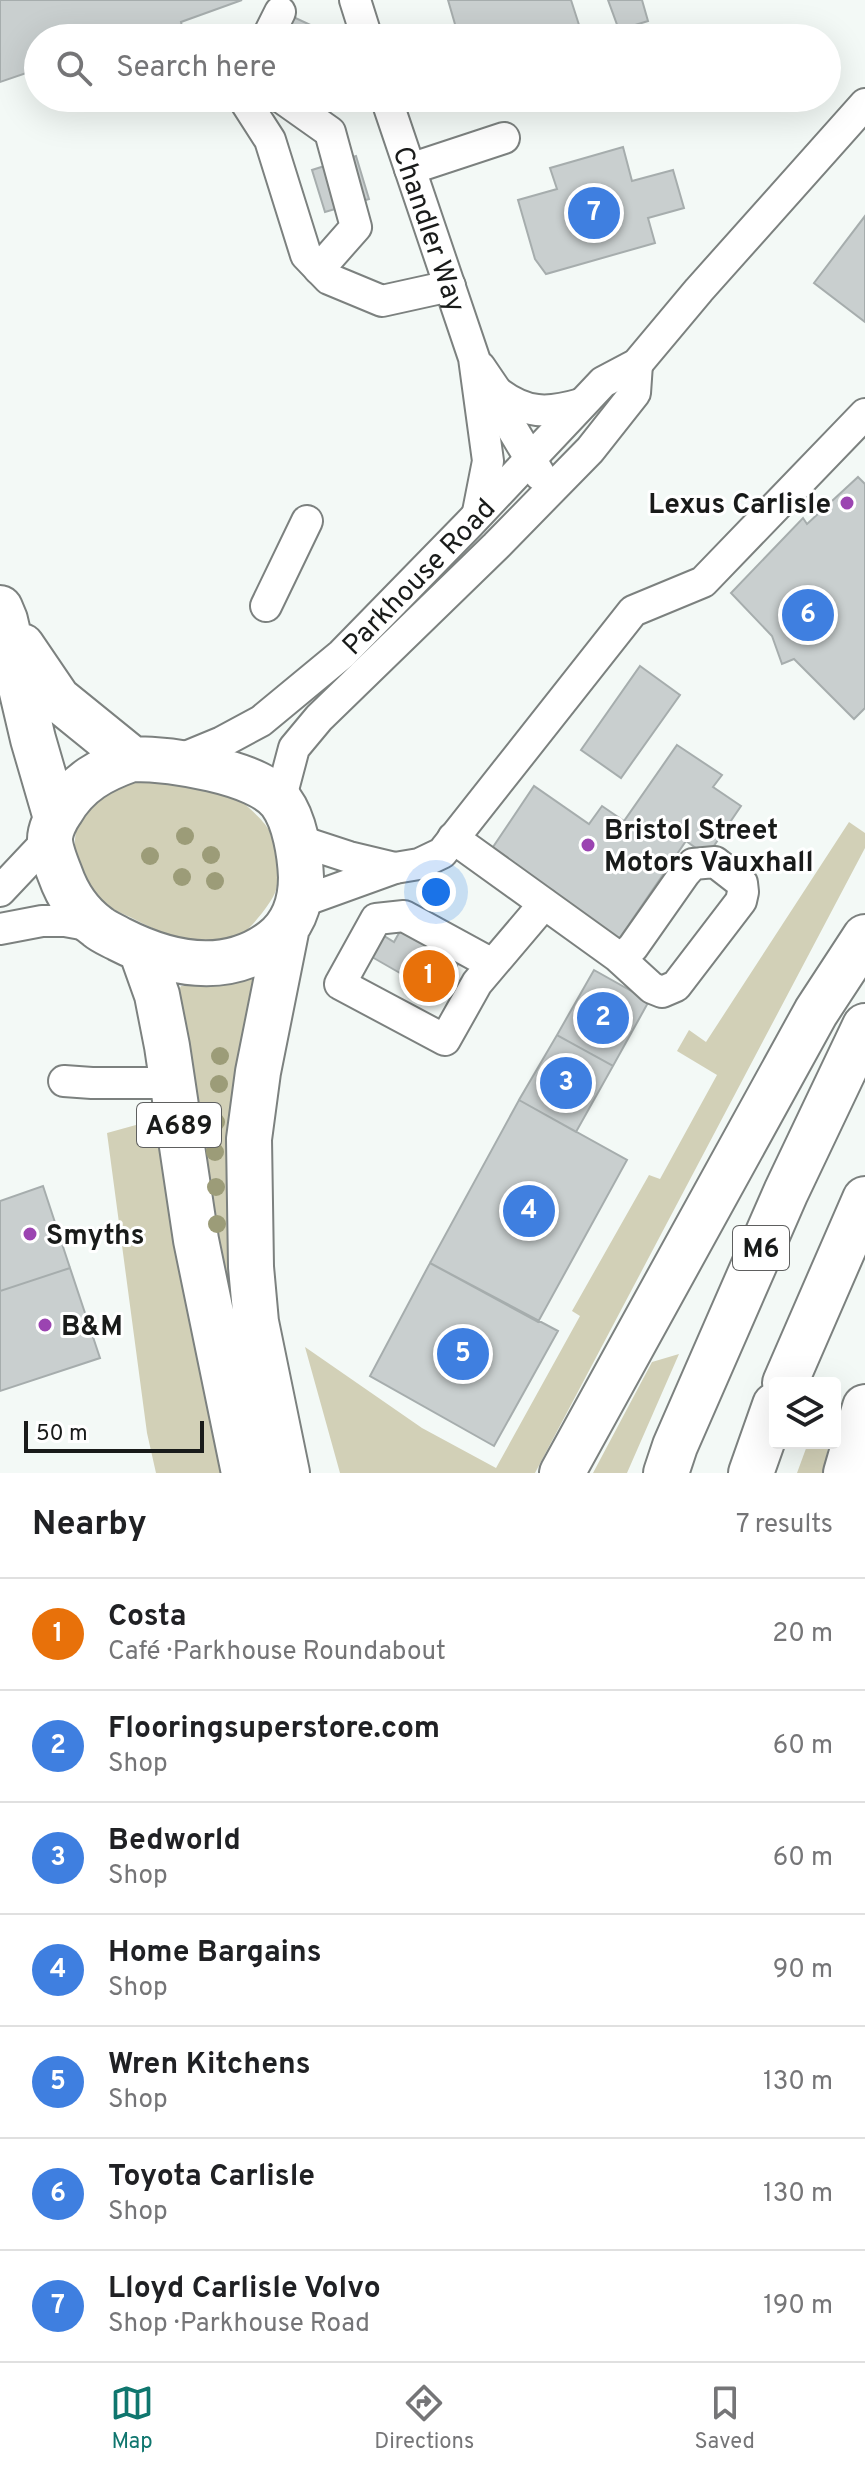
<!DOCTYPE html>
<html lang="en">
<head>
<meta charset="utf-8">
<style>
  :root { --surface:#fff; --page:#f6f6f6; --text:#202124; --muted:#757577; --line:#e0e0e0; --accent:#0f766e }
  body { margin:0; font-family:Overpass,sans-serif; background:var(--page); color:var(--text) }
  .controls { position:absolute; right:24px; bottom:24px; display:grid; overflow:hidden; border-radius:8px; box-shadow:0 8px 32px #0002 }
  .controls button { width:72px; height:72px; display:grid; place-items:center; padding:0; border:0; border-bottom:2px solid var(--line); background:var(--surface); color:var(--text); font:40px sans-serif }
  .scale { position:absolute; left:24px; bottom:20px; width:180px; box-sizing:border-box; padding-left:8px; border:4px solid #191b1a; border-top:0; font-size:22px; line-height:28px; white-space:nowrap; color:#191b1a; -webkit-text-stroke:6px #fff; paint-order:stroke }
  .you { position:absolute; left:436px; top:892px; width:28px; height:28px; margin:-20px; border:6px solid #fff; border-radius:50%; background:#1a73e8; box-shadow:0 0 0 12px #1a73e833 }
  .badge { display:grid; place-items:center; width:52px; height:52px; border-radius:50%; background:var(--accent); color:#fff; font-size:26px; font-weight:700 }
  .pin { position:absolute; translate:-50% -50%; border:4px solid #fff; box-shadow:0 2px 8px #0006 }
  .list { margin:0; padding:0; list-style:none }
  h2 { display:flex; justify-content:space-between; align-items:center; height:104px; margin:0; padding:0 32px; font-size:34px }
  h2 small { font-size:26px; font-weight:400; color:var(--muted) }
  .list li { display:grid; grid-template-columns:52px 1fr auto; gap:24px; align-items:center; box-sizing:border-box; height:112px; padding:0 32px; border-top:2px solid var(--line) }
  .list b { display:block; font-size:30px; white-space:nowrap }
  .list p { margin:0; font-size:26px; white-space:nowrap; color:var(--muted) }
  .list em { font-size:26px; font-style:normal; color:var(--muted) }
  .icon { flex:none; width:44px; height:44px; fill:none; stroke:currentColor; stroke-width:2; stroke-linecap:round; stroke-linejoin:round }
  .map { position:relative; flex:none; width:865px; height:1473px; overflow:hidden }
  .search { position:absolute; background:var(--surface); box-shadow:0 8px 32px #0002; left:24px; right:24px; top:24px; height:88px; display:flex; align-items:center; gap:20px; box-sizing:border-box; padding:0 28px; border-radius:44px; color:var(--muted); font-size:30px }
  .sheet { height:888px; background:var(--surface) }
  nav { display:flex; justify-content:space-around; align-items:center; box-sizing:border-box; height:112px; border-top:2px solid var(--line); background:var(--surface); font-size:22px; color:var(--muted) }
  nav a { display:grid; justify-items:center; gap:4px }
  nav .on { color:var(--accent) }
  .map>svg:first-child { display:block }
  .green { fill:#d2d0b7 }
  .building { fill:#c9cfcf; stroke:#a6adad; stroke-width:2 }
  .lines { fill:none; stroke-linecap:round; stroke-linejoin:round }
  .minor-casing { stroke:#7c817f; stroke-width:34 }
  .highway-casing { stroke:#7c817f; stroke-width:48 }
  .minor { stroke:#fff; stroke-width:30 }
  .highway { stroke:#fff; stroke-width:44 }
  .tree { fill:#9c9c78 }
  .poi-dot { fill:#9b44b1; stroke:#fff; stroke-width:3 }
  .labels { text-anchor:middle; stroke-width:6; stroke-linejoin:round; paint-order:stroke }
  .shield { fill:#fff; stroke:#5e5f5f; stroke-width:2 }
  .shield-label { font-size:26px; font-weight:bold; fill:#191b1a }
  .street-label { font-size:28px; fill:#191b1a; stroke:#fff }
  .poi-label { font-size:28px; font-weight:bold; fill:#191b1a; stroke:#fff; text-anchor:start }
</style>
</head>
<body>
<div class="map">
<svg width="865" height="1473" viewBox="0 0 865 1473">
  <rect width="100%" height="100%" fill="#f3f9f6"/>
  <path class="green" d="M 158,777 C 174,780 217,784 229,792 C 240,799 263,819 269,830 C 278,846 281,872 276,890 C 273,901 253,926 243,933 C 206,958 168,936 134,919 C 124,914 110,909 102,901 C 74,875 64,834 90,803 C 105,785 136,780 158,777 Z
    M 849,822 L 865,833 L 865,848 L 535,1473 L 340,1473 L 305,1347 L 422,1428 L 496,1468 L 580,1316 L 572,1311 L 649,1175 L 660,1179 L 717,1075 L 677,1051 L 689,1030 L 706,1042 Z
    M 248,974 L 261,980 L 257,1473 L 176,995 L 181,986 L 205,986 Z
    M 154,1120 L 225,1473 L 156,1473 L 147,1433 L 107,1133 Z
    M 679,1354 L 627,1473 L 593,1473 L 652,1362 Z
    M 808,1443 L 829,1443 L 823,1473 L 797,1473 Z"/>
  <path class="building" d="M 0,0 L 242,0 L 181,22 L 184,35 L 179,38 L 158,38 L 156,29 L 129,38 L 38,38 L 38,69 L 0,82 Z
    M 448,0 L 571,0 L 580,28 L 550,38 L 459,38 Z
    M 608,0 L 642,0 L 648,21 L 619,30 Z
    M 289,15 L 317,28 L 313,38 L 280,38 Z
    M 623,147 L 632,181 L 673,170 L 684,208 L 648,218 L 655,243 L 546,274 L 535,259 L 518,200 L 557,189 L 550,168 Z
    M 356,156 L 369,199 L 325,212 L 312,170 Z
    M 865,216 L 865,322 L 814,283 Z
    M 858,477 L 865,484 L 865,708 L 854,719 L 794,659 L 782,664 L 772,636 L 731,593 L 803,518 L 807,524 Z
    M 640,666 L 680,695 L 621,778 L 581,750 Z
    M 677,745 L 722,775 L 713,787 L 741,806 L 707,856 L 686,841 L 619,939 L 491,850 L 534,786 L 589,824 L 602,806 L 624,821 Z
    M 404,924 L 462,957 L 440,996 L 372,957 L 384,936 L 394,942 Z
    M 594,970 L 649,1001 L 613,1066 L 557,1035 Z
    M 557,1035 L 613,1066 L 576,1132 L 519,1100 Z
    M 519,1100 L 627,1160 L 538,1322 L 430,1263 Z
    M 43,1186 L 70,1268 L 0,1291 L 0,1201 Z
    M 430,1263 L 558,1331 L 494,1446 L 370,1376 Z
    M 70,1268 L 100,1358 L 0,1391 L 0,1291 Z"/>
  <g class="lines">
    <defs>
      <g id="minor">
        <path d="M 355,0 L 367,38"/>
        <path d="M 267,38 L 280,12"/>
        <path d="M 243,98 L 270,140 L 306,255 L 329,279 L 382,301 L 450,286"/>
        <path d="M 282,98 L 330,132 L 356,227 L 319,269"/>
        <path id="s1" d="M 386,98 L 474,358 L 488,461 L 478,512"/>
        <path d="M 410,169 L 504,138"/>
        <path d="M 480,367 L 497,392 L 513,430 L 540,475"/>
        <path d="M 497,392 C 526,414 547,414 581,404"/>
        <path d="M 266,606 L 307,521"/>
        <path id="s2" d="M 176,761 L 222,742 L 261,721 L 342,654 L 468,525 L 603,382 L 637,364 L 699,290 L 865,104"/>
        <path d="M 280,801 L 294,748 L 319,718 L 496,546 L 590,450 L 635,393 L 637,364"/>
        <path d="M 453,838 L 617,956 L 652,988 L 662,992 L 676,986 L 741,901 L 743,892 L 742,883 L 715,862 L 693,864 L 685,873 L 633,947 L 624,956 L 617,956"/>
        <path d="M 297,840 L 349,857 L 395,868"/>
        <path d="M 0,891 L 50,838"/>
        <path d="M 298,903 L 395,868 L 419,864 L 442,853 L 633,611 L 703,582 L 865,414"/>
        <path d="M 0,929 L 42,921 L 65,921 L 98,927"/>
        <path d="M 492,964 L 404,916 L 376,919 L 340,984 L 445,1040 L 477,983 L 544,904"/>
        <path d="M 64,1081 L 92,1083 L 172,1083"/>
      </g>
      <path id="highway" d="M 0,608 L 5,620 L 33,739 L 56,818
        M 22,646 L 58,699 L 132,759
        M 132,759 C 169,759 258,771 281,802 C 295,821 300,854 301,877 C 301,903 293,926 273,941 C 226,977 168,964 119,939 C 112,935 104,932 98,927 C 80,914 67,894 60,874 C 56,864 50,849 50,839 C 50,830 56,818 61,811 C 78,782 101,770 132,759 Z
        M 286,932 L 258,1072 L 249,1139 L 251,1267 L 256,1322 L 287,1473
        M 141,950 L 157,995 L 167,1046 L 196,1240 L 244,1473
        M 785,1383 L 865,1199
        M 562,1473 L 816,1012 L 865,937
        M 666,1473 L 675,1446 L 786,1192 L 865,1026
        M 751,1473 L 775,1405
        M 846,1473 L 865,1407"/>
    </defs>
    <use href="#minor" class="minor-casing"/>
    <use href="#highway" class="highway-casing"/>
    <use href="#minor" class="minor"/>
    <use href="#highway" class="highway"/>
  </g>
  <g class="tree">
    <circle cx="185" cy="836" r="9"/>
    <circle cx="211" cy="855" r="9"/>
    <circle cx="150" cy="856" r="9"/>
    <circle cx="182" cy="877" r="9"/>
    <circle cx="215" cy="881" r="9"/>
    <circle cx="220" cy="1056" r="9"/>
    <circle cx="219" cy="1084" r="9"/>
    <circle cx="216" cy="1122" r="9"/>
    <circle cx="215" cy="1152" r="9"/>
    <circle cx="216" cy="1187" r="9"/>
    <circle cx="217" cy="1224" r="9"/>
  </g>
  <g class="poi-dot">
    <circle cx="847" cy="503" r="8"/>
    <circle cx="588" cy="845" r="8"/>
    <circle cx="30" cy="1234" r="8"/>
    <circle cx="45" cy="1325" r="8"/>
  </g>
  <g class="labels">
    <g class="shield">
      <rect x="137" y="1103" width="84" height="44" rx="6"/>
      <rect x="733" y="1226" width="56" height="44" rx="6"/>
    </g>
    <g class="shield-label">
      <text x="179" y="1134">A689</text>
      <text x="761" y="1257">M6</text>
    </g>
    <g class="street-label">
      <text dy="10" stroke="none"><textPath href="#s1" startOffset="138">Chandler Way</textPath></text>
      <text dy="10" stroke="none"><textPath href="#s2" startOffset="308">Parkhouse Road</textPath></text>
    </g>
    <g class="poi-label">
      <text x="831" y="513" text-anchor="end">Lexus Carlisle</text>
      <text x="604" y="839">Bristol Street<tspan x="604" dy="32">Motors Vauxhall</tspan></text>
      <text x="46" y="1244">Smyths</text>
      <text x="61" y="1335">B&amp;M</text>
    </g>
  </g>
</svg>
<div class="controls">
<button><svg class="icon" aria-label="layers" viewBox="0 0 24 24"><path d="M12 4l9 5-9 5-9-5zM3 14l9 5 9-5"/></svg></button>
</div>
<div class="scale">50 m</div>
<div class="you"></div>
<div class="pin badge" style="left:429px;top:976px;background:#e8710a">1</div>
<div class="pin badge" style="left:603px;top:1018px;background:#3f7fe0">2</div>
<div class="pin badge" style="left:566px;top:1083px;background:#3f7fe0">3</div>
<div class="pin badge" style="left:529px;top:1211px;background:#3f7fe0">4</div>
<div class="pin badge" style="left:463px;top:1354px;background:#3f7fe0">5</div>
<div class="pin badge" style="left:808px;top:615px;background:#3f7fe0">6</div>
<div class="pin badge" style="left:594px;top:213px;background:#3f7fe0">7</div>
<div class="search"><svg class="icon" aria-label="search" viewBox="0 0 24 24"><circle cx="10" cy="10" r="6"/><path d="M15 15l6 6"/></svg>Search here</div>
</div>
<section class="sheet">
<h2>Nearby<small>7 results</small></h2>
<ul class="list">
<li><span class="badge" style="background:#e8710a">1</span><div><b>Costa</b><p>Café · Parkhouse Roundabout</p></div><em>20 m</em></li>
<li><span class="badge" style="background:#3f7fe0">2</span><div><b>Flooringsuperstore.com</b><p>Shop</p></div><em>60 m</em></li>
<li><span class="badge" style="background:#3f7fe0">3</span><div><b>Bedworld</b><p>Shop</p></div><em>60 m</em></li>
<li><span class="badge" style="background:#3f7fe0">4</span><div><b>Home Bargains</b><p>Shop</p></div><em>90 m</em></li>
<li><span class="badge" style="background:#3f7fe0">5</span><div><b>Wren Kitchens</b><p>Shop</p></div><em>130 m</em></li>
<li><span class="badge" style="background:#3f7fe0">6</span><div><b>Toyota Carlisle</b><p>Shop</p></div><em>130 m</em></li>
<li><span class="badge" style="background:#3f7fe0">7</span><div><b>Lloyd Carlisle Volvo</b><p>Shop · Parkhouse Road</p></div><em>190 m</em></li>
</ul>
</section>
<nav>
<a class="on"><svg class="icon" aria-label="map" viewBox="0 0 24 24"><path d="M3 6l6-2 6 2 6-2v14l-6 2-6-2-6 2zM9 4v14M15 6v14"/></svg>Map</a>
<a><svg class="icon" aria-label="directions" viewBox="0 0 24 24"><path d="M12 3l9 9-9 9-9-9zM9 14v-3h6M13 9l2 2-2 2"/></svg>Directions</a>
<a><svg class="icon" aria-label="saved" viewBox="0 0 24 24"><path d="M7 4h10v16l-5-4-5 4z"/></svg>Saved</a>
</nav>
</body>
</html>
